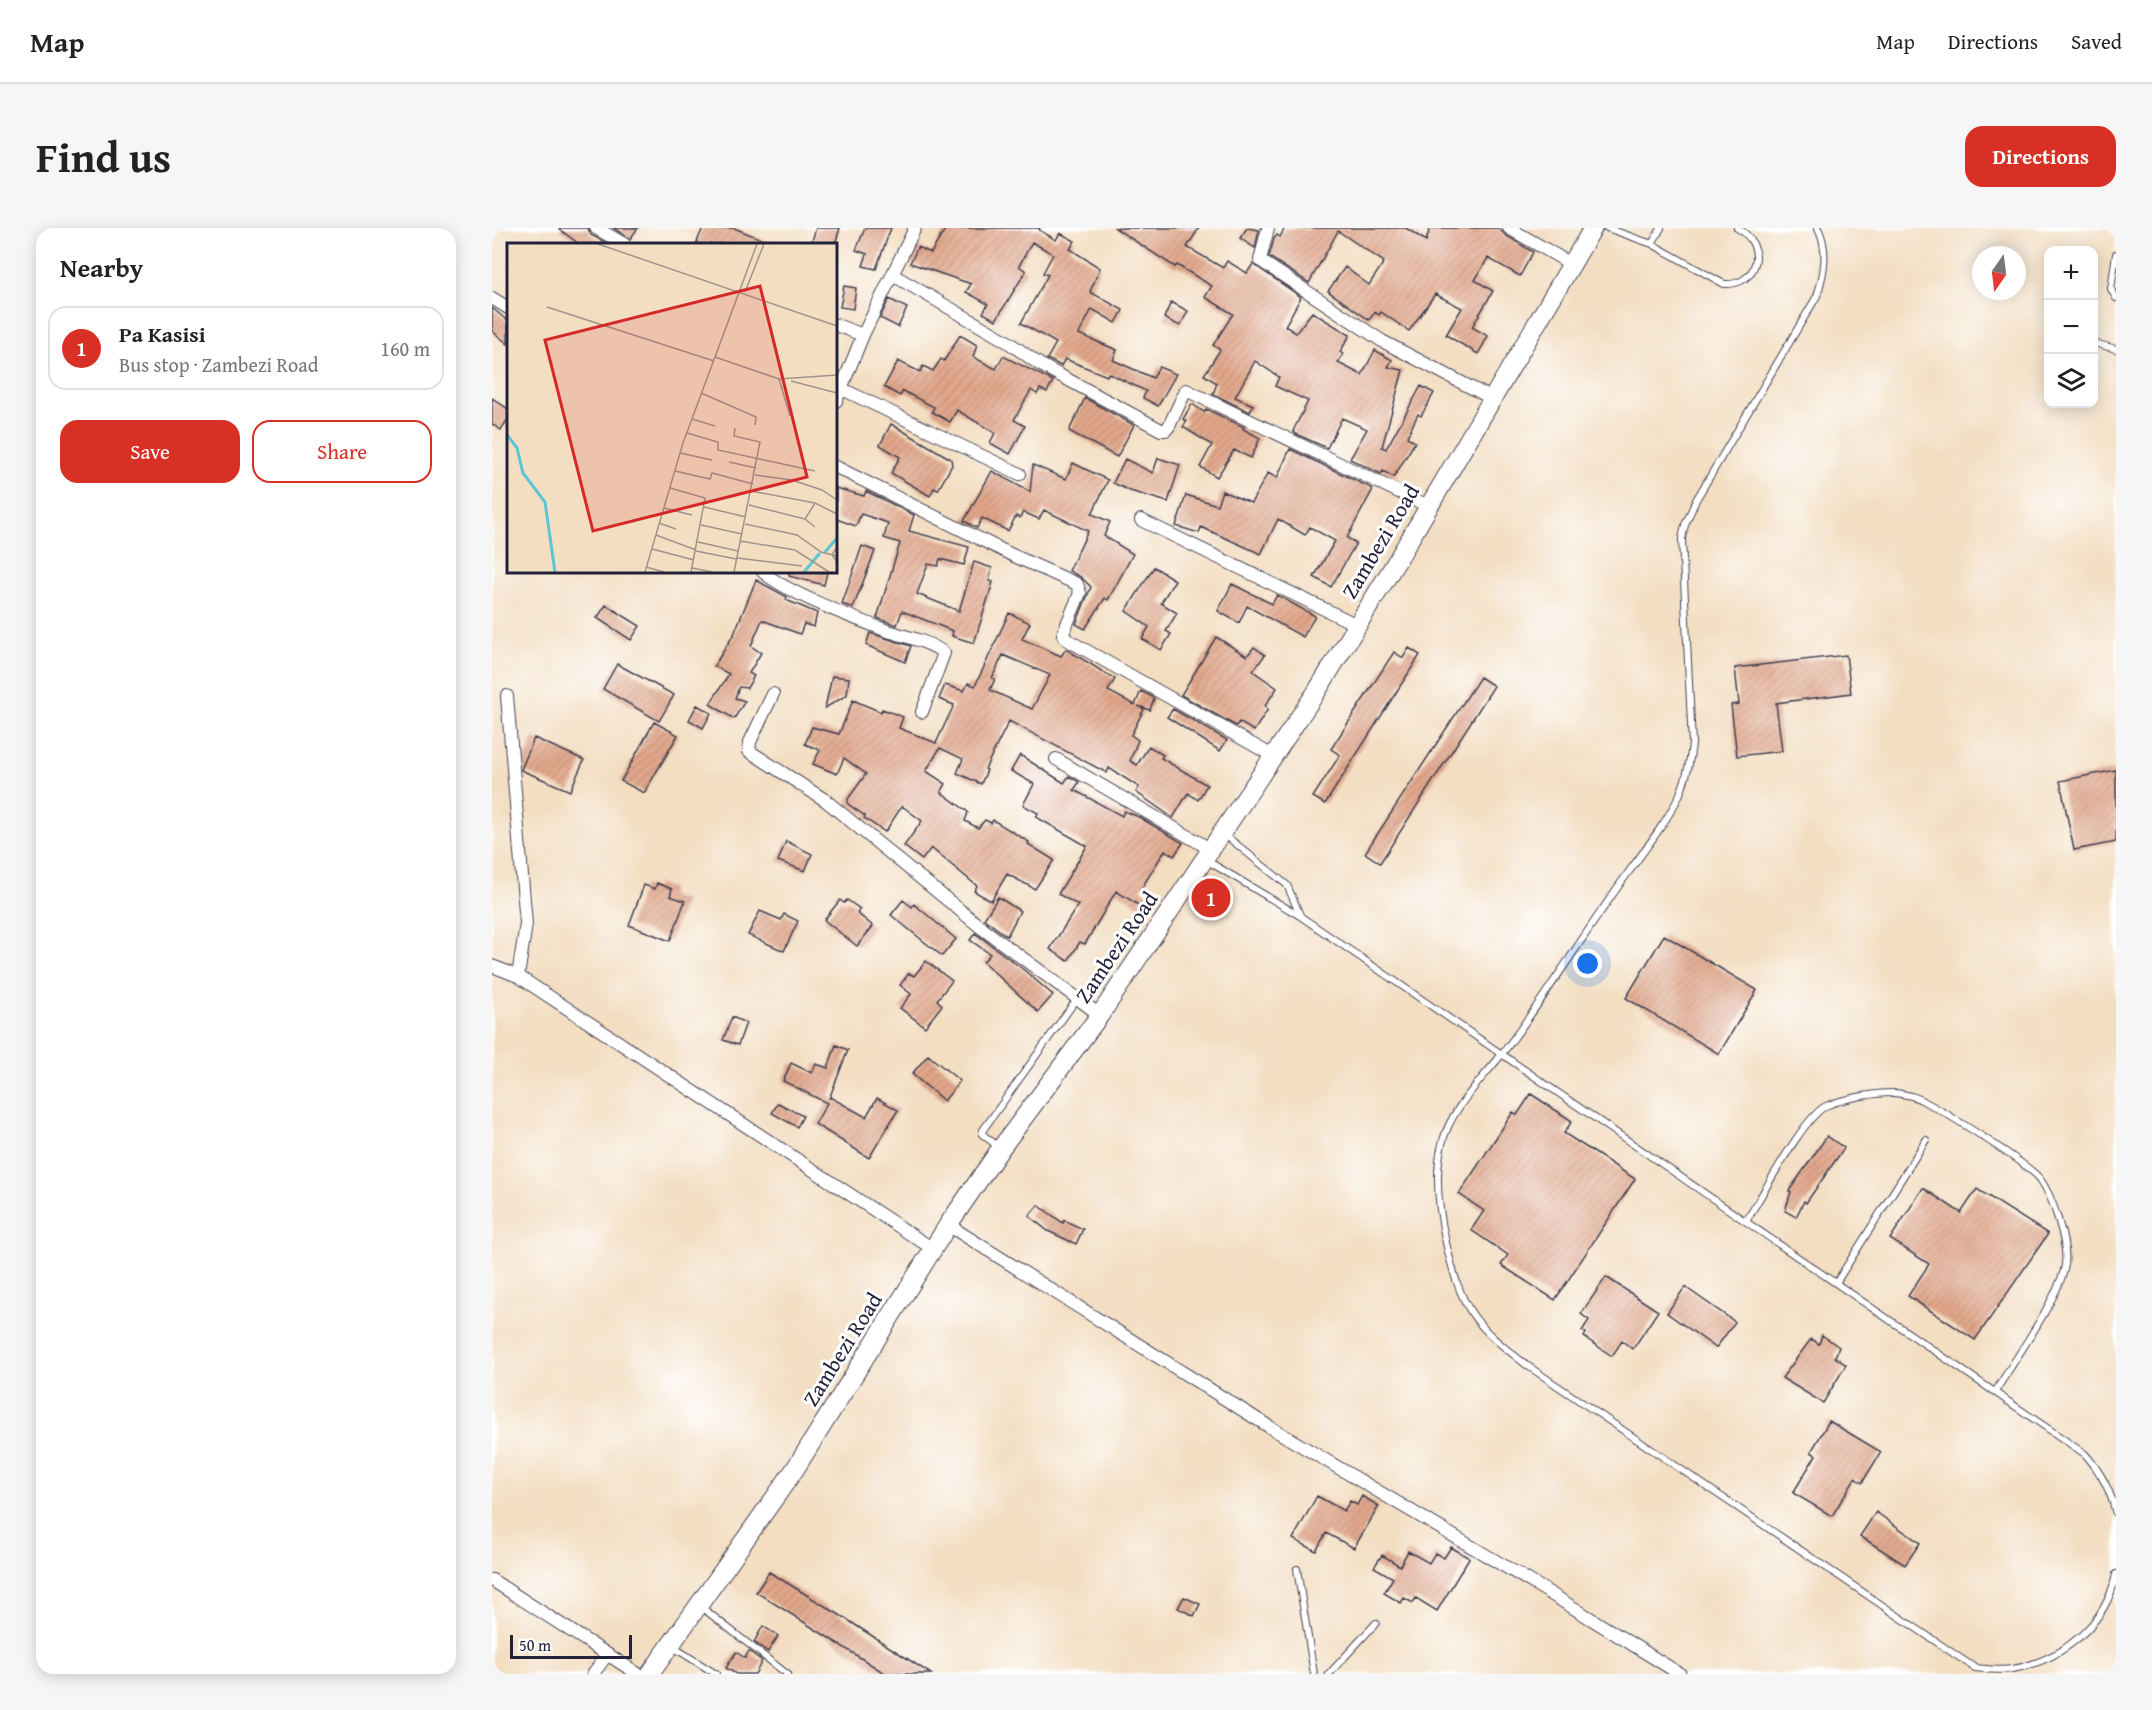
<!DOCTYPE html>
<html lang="en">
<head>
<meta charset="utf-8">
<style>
  :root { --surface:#fff; --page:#f6f6f6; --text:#222; --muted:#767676; --line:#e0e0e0; --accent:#d93025 }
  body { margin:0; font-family:"Gentium Book Plus",serif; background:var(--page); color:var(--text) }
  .controls { position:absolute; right:18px; top:18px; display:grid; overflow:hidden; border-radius:12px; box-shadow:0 3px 15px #0003 }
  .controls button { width:54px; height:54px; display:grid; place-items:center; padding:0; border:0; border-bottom:2px solid var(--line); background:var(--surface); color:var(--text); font:30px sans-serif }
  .compass { position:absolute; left:1480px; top:18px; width:54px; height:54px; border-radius:50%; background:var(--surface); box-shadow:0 3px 15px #0003; rotate:194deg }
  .scale { position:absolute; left:18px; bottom:15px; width:122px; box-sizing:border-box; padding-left:6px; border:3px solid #22223b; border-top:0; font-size:16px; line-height:21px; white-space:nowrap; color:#22223b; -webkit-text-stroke:4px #fff; paint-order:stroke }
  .you { position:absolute; left:1096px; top:736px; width:21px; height:21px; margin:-15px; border:4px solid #fff; border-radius:50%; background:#1a73e8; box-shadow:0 0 0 9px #1a73e833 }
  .badge { display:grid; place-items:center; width:39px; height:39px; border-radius:50%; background:var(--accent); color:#fff; font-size:20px; font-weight:700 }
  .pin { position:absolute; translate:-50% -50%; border:3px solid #fff; box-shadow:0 2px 6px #0006 }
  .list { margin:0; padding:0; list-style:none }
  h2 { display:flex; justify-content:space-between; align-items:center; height:78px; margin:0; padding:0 24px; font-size:26px }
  h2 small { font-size:20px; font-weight:400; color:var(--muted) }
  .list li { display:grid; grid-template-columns:39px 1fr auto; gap:18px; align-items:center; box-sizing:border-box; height:84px; margin:0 12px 12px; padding:0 12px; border:2px solid var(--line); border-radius:18px }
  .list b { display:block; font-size:22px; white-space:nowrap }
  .list p { margin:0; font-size:20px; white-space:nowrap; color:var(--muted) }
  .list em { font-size:20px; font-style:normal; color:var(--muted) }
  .actions { display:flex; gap:12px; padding:18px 24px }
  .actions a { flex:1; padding:14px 0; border:2px solid var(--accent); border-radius:18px; text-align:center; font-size:21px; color:var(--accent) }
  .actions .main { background:var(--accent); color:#fff }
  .icon { flex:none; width:33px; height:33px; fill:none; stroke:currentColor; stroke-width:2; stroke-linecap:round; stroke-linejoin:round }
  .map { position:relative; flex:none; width:1624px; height:1446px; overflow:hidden; border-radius:18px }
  header { display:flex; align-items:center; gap:36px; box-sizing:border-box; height:84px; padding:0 30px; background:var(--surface); border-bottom:2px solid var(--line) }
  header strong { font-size:28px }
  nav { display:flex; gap:33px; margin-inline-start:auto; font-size:21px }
  .intro { display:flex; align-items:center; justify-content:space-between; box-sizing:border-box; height:144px; padding:0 36px }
  h1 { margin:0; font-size:42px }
  .button { padding:15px 27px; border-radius:18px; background:var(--accent); color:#fff; font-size:21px; font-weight:700 }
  main { display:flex; gap:36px; padding:0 36px }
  aside { flex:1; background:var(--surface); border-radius:18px; box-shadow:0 3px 15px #0003 }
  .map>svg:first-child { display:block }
  .building { fill:url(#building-hatch); fill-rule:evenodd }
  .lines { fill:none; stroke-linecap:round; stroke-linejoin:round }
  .lane-casing { stroke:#413e4f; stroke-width:8 }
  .street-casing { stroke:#413e4f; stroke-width:14 }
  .secondary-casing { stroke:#413e4f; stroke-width:20 }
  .lane { stroke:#fff; stroke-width:6 }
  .street { stroke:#fff; stroke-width:12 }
  .secondary { stroke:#fff; stroke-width:18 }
  .labels { text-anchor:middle; stroke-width:6; stroke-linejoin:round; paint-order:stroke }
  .street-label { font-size:22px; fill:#22223b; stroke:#fff }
  .inset-river { fill:none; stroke:#5ac6d3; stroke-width:3 }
  .inset-road { fill:none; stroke:#9f938c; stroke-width:1.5 }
  .view { fill:#d62828; fill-opacity:0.15; stroke:#d62828; stroke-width:3 }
  .inset-edge { fill:none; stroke:#22223b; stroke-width:3 }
</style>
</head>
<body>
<header>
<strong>Map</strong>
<nav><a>Map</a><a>Directions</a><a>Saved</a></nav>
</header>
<div class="intro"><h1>Find us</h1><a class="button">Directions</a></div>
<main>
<aside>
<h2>Nearby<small></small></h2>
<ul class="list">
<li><span class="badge">1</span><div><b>Pa Kasisi</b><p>Bus stop · Zambezi Road</p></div><em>160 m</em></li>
</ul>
<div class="actions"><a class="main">Save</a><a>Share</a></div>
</aside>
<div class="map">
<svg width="1624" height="1446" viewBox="0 0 1624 1446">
  <defs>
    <pattern id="building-hatch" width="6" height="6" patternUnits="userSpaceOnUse" patternTransform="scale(1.5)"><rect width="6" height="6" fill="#e1a78b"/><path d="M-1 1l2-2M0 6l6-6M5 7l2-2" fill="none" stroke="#c18f79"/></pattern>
  </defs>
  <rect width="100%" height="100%" fill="#fff"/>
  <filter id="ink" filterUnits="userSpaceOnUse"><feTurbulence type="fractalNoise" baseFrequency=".0167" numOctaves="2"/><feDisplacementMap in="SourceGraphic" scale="12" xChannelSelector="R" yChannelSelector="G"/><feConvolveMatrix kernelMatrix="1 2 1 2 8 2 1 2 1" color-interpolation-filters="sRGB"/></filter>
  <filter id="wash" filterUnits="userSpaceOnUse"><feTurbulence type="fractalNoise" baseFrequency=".008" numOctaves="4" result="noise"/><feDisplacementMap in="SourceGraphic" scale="24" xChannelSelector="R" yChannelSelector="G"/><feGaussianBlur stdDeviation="1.35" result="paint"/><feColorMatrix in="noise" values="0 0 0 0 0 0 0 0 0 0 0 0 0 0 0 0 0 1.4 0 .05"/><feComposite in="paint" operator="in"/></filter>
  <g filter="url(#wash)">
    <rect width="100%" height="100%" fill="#f3dec2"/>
    <g id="blocks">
      <path class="building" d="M 66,0 L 96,0 L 99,7 L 116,16 L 87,16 Z
        M 121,0 L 146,0 L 138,11 Z
        M 211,0 L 242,0 L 282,16 L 204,16 Z
        M 324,0 L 348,0 L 343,16 L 319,16 Z
        M 373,0 L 399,0 L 384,41 L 371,38 L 375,26 L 364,22 Z
        M 454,0 L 548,0 L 547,2 L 564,12 L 568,5 L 583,13 L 578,21 L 608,40 L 598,64 L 631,82 L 624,95 L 600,81 L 587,106 L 625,122 L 621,132 L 661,150 L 667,139 L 684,146 L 666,178 L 651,170 L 654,163 L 616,145 L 615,148 L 573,131 L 569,138 L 555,131 L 564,115 L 529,95 L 556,47 L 551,45 L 561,26 L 540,14 L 527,38 L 534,43 L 504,92 L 491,85 L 496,76 L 474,64 L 479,56 L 418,35 L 426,19 L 439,25 Z
        M 623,0 L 707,0 L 695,19 L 731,40 L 735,33 L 755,45 L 761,36 L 809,69 L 793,98 L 804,105 L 820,84 L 858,107 L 848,124 L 851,126 L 846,135 L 870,147 L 883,122 L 900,132 L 896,139 L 911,142 L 890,219 L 894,221 L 929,158 L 942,165 L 929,188 L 926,186 L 915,209 L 923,214 L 902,249 L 891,243 L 889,246 L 858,231 L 875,201 L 850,190 L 835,220 L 804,206 L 801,203 L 816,173 L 783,158 L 787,149 L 763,133 L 743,169 L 761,177 L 758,184 L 721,166 L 725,155 L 712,147 L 728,122 L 721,117 L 741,86 L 713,69 L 720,58 L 685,37 L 683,39 Z
        M 755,0 L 767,2 L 763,20 L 748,10 Z
        M 793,0 L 914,0 L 934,13 L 938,0 L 1006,0 L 1013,7 L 1041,24 L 1028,48 L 996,30 L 983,52 L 1001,63 L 980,99 L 996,108 L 986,126 L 954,107 L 970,80 L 943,66 L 917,103 L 889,84 L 887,87 L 883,84 L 877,92 L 836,63 L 853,39 L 877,57 L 892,34 L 846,3 L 817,55 L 777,29 L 782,11 L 785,7 L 788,9 Z
        M 352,58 L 364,60 L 361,81 L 348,79 Z
        M 397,71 L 415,80 L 406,99 L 388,90 Z
        M 679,74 L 696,83 L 688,98 L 672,90 Z
        M 0,80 L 16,93 L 16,116 L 0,103 Z
        M 468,107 L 485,117 L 481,129 L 504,141 L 511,128 L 561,153 L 555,164 L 548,161 L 545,166 L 539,162 L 522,192 L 533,198 L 518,226 L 498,215 L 503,205 L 465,182 L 458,194 L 440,184 L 442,179 L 411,163 L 408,168 L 392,159 L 406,133 L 428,144 L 431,138 L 441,143 L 449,131 L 452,133 Z
        M 0,170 L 16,181 L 16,191 L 9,202 L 0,196 Z
        M 593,170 L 642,197 L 625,229 L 577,203 Z
        M 700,176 L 712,184 L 714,181 L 752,199 L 751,201 L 768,210 L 759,230 L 742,222 L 725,249 L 708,239 L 720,217 L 691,199 L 695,193 L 691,191 Z
        M 399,196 L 459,231 L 460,237 L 446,262 L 442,260 L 438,268 L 399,245 L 408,229 L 388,217 Z
        M 798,221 L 881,261 L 855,310 L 864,315 L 839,359 L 822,349 L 843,313 L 818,299 L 813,307 L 786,291 L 769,326 L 709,299 L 707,305 L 684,298 L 694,267 L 725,277 L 730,263 L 759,275 L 776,245 L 785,250 Z
        M 666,230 L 688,237 L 676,274 L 638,263 L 621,255 L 633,231 L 661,245 Z
        M 581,235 L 616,252 L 600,286 L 618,294 L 612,308 L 641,326 L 616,372 L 613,370 L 593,401 L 584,396 L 599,359 L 589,349 L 577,343 L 596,303 L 552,282 L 547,291 L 531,284 L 528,290 L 524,288 L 516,303 L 490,290 L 485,300 L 472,293 L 500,243 L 538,264 L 541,237 L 574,251 Z
        M 344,260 L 372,268 L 374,263 L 422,287 L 417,303 L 477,319 L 472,337 L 448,331 L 446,338 L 436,336 L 425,366 L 467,383 L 482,334 L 500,340 L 497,353 L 501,354 L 482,415 L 460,408 L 461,403 L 410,383 L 405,397 L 385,390 L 408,315 L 392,310 L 396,295 L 369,286 L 364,298 L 344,291 Z
        M 370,318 L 383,323 L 361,380 L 350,376 Z
        M 662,339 L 683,352 L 669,375 L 685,385 L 674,403 L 679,406 L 669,422 L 650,411 L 657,399 L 634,383 Z
        M 297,344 L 335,344 L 332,357 L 297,348 Z
        M 264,352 L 295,369 L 294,372 L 325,385 L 322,399 L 312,396 L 308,406 L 270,392 L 259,418 L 269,425 L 257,445 L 262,448 L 255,460 L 247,459 L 243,470 L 253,473 L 242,491 L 218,476 L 237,446 L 222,438 L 242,406 Z
        M 740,356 L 780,376 L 785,367 L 823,388 L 811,409 L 755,378 L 747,395 L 726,383 Z
        M 114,377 L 148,398 L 139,412 L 105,390 Z
        M 517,385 L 538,395 L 530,411 L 569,428 L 574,421 L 623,451 L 616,463 L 643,477 L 649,463 L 662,470 L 658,482 L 646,478 L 652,481 L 639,507 L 646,512 L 638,533 L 645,537 L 657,518 L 671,527 L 669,530 L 715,557 L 706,572 L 696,565 L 681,590 L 644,564 L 647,559 L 617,540 L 615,545 L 517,493 L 493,541 L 495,542 L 489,556 L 465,545 L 471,531 L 448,520 L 434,543 L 454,556 L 449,564 L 476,584 L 473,593 L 486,600 L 493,592 L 499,595 L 501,592 L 537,614 L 536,616 L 562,632 L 543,661 L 515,646 L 499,673 L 482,663 L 485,658 L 439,620 L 430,632 L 412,618 L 430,593 L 410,578 L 393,604 L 372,590 L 373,588 L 356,576 L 356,571 L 374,546 L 352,530 L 345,546 L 321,536 L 328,522 L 313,516 L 320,499 L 347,506 L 361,472 L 389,484 L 390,481 L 411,489 L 407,500 L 444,515 L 462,477 L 447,471 L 453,457 L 472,463 L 476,455 L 483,458 ZM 511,427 L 558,447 L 540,481 L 498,462 L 503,451 L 500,450 Z
        M 378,405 L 419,418 L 413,434 L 374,417 Z
        M 724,409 L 755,428 L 762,419 L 773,427 L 761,443 L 785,460 L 773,478 L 776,481 L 762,503 L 747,494 L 744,498 L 689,467 Z
        M 917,420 L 928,427 L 833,576 L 821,569 L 848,527 L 839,521 L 902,424 L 911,430 Z
        M 1354,427 L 1359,465 L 1284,475 L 1290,523 L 1245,528 L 1239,477 L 1247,476 L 1243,440 Z
        M 125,436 L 182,467 L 167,493 L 111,461 Z
        M 340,448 L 357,450 L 355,467 L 333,480 Z
        M 988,449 L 1002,458 L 888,635 L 873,625 Z
        M 205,477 L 219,485 L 211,500 L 197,492 Z
        M 681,481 L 735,512 L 728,523 L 675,489 Z
        M 162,494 L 186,507 L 152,565 L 129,553 Z
        M 42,510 L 92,532 L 78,563 L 29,542 Z
        M 528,527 L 572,555 L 577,548 L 587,554 L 582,562 L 630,588 L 632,583 L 647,589 L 691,615 L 682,628 L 673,622 L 649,661 L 656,666 L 648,678 L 624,663 L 593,716 L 588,714 L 576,733 L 558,721 L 586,677 L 566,666 L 595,618 L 544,589 L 546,585 L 531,577 L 542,556 L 519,543 Z
        M 1624,542 L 1624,614 L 1582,622 L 1568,553 Z
        M 294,613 L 320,626 L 313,643 L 286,633 Z
        M 165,655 L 180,661 L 178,668 L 193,673 L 178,713 L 137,697 L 152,657 L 163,661 Z
        M 506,669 L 528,683 L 515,708 L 492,691 Z
        M 348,672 L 352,675 L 355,672 L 368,681 L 365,685 L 381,698 L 365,718 L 332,692 Z
        M 411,672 L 420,679 L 422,676 L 464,711 L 450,728 L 399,687 Z
        M 268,683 L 289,692 L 292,686 L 306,693 L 292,723 L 256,707 Z
        M 483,705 L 532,742 L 561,767 L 546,784 L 491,734 L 498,726 L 478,712 Z
        M 1172,707 L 1265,762 L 1227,826 L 1134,770 Z
        M 434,733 L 460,753 L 445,772 L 450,777 L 433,799 L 408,780 L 419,766 L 408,757 L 417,745 L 422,748 Z
        M 240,789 L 254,795 L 246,817 L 231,812 Z
        M 344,817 L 356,822 L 337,871 L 338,869 L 374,889 L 385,870 L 406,882 L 377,930 L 323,896 L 335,875 L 291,853 L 299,835 L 320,845 L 324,836 L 336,840 Z
        M 436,827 L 468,853 L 452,873 L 420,846 Z
        M 1039,866 L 1080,893 L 1072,905 L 1143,951 L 1063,1072 L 1009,1037 L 1016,1027 L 979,1002 L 992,983 L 967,966 L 1021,884 L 1025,887 Z
        M 286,875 L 311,888 L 305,899 L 280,885 Z
        M 1335,908 L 1352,920 L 1314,975 L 1312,973 L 1304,989 L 1293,983 L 1299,964 L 1297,963 Z
        M 1431,960 L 1469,985 L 1485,961 L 1556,1006 L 1483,1112 L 1416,1068 L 1437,1036 L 1398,1011 Z
        M 546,977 L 571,995 L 572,992 L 591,1001 L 584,1016 L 556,1003 L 537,988 Z
        M 1114,1049 L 1166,1083 L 1141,1121 L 1130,1113 L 1120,1128 L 1092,1109 L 1094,1105 L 1090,1103 L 1097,1092 L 1089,1086 Z
        M 1193,1059 L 1243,1094 L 1224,1120 L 1175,1085 Z
        M 1330,1107 L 1347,1119 L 1343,1129 L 1354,1137 L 1331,1175 L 1290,1150 L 1319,1111 L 1327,1116 Z
        M 1337,1193 L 1389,1224 L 1370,1255 L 1363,1250 L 1340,1288 L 1301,1265 L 1324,1227 L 1319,1224 Z
        M 825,1268 L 852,1283 L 858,1273 L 865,1277 L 870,1268 L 887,1278 L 862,1320 L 834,1305 L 824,1323 L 801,1311 Z
        M 1384,1284 L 1428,1315 L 1413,1337 L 1368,1308 Z
        M 959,1319 L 977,1330 L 945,1383 L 924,1370 L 921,1375 L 912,1370 L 909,1375 L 892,1365 L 901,1350 L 882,1339 L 890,1327 L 908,1338 L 916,1323 L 937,1335 L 943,1325 L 952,1330 Z
        M 277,1344 L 351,1389 L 439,1446 L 394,1446 L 264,1364 Z
        M 692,1369 L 708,1376 L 702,1388 L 686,1380 Z
        M 271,1398 L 286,1408 L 276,1424 L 262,1414 Z
        M 257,1423 L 270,1433 L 263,1446 L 244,1446 L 234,1440 L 244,1424 L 253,1430 Z"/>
    </g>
  </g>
  <g filter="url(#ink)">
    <use href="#blocks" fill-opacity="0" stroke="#413e4f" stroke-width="1.5"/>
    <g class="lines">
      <defs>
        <path id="lane" d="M 1115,0 L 1160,16 L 1232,56 C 1267,58 1276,16 1245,0
          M 1326,0 C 1337,22 1332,46 1325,68 L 1204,272 L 1193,297 L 1190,311 L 1200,516 C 1198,535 1195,550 1187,568 C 1173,598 1140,638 1121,666 C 1084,719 1049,775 1010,826 C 988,854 959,880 950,916 C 942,947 947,984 954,1015 C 970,1083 981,1096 1036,1138 L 1483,1440 C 1494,1441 1508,1443 1520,1441 C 1569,1433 1615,1396 1624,1346
          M 1160,16 L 1169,0
          M 1624,26 L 1619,61 L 1624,70
          M 1602,115 L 1624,121
          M 733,607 L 795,657 L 808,687
          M 714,632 L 808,688 L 1593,1226 C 1609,1244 1619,1263 1624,1286
          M 507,919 L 490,906 L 491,902 L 584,772
          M 1254,993 C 1270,969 1311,889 1334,878 C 1349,871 1393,862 1410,866 C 1416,867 1425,869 1431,873 C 1452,883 1536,936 1548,951 C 1561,969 1576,1015 1573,1037 C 1569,1066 1520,1136 1503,1164
          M 1344,1055 L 1434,912
          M 805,1341 L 822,1446
          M 208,1378 L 295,1446
          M 181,1419 L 224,1446
          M 837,1446 L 884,1395"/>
        <path id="street" d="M 104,0 L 132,16
          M 776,0 L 768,32 L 772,35 L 890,113 L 999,170
          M 1017,0 L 1079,36
          M 401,47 L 516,114 L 547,136 L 669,202 L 674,202 L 677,198 L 694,162 L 936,278
          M 0,70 L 16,80
          M 344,97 L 371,107
          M 348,160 L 528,246
          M 344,173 L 371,107 L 423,0
          M 344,239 L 520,327 L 585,356 L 588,365 L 572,403 L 571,407 L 574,411 L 781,528
          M 649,292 L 865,397
          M 271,344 C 297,366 362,390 396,403 C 415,409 436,413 452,425 L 430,484
          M 281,466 L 258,514 L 257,523 L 333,572 L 491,701 L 608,787
          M 15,468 L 34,696 L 26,748
          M 564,531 L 718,621
          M 0,738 L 26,748 L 441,1021
          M 456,997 L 776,1198 L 1051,1361 L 1188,1446
          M 0,1352 L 146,1446
          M 101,1446 L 114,1428"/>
        <path id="secondary" d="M 158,1446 L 303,1241 L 456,997 L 509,920 L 608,787 L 825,463 L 906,331 L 1101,0"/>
      </defs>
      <use href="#lane" class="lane-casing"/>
      <use href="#street" class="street-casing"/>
      <use href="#secondary" class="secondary-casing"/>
      <use href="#lane" class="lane"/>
      <use href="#street" class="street"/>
      <use href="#secondary" class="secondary"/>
    </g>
  </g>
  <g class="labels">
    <g class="street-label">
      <text transform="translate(888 313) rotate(-59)" y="8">Zambezi Road</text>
      <text transform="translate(624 719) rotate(-56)" y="8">Zambezi Road</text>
      <text transform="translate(350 1121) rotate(-58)" y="8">Zambezi Road</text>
    </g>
  </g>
  <g transform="translate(15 15)">
    <rect width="330" height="330" fill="#f3dec2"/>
    <path class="inset-river" d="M 0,192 L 10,205 L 16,230 L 38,259 L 48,329M 318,309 L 330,295M 297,329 L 313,310"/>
    <path class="inset-road" d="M 91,1 L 330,83M 238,49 L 257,1M 40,64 L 207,118M 208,114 L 272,136 L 330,132M 272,136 L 283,173M 284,138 L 330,150M 194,150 L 249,174 L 248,182M 185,176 L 208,183M 180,190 L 211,199 L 211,207 L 308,228M 173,210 L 205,217M 222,219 L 249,225M 168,228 L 203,236 L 205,230 L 246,241M 248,232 L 285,237 L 315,247 L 330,257M 163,245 L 198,255 L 184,329M 244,248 L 308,260 L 330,271M 242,262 L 298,276 L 308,284M 197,264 L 239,274M 157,265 L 185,272M 298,276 L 308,260M 152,280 L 169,286M 238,281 L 290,292 L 314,309 L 330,313M 194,282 L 235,291M 149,292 L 189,307M 233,298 L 288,307 L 322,329M 191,299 L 231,308M 330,304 L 325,312 L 330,319M 145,306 L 187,317M 189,308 L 229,316M 230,315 L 295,323M 139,324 L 157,329M 185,325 L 206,329M 138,329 L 176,200 L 250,1M 227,329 L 253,199 L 227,193 L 228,185"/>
    <path class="view" d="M 253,43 L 300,234 L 86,288 L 38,97 Z"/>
    <rect width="330" height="330" class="inset-edge"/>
  </g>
</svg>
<div class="controls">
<button>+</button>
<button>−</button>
<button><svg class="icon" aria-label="layers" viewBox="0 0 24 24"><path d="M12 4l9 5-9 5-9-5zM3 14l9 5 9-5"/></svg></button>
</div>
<svg class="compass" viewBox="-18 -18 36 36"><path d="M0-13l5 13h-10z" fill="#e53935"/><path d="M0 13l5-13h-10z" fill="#767676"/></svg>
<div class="scale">50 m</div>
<div class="you"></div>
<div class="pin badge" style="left:719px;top:670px">1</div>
</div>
</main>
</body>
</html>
